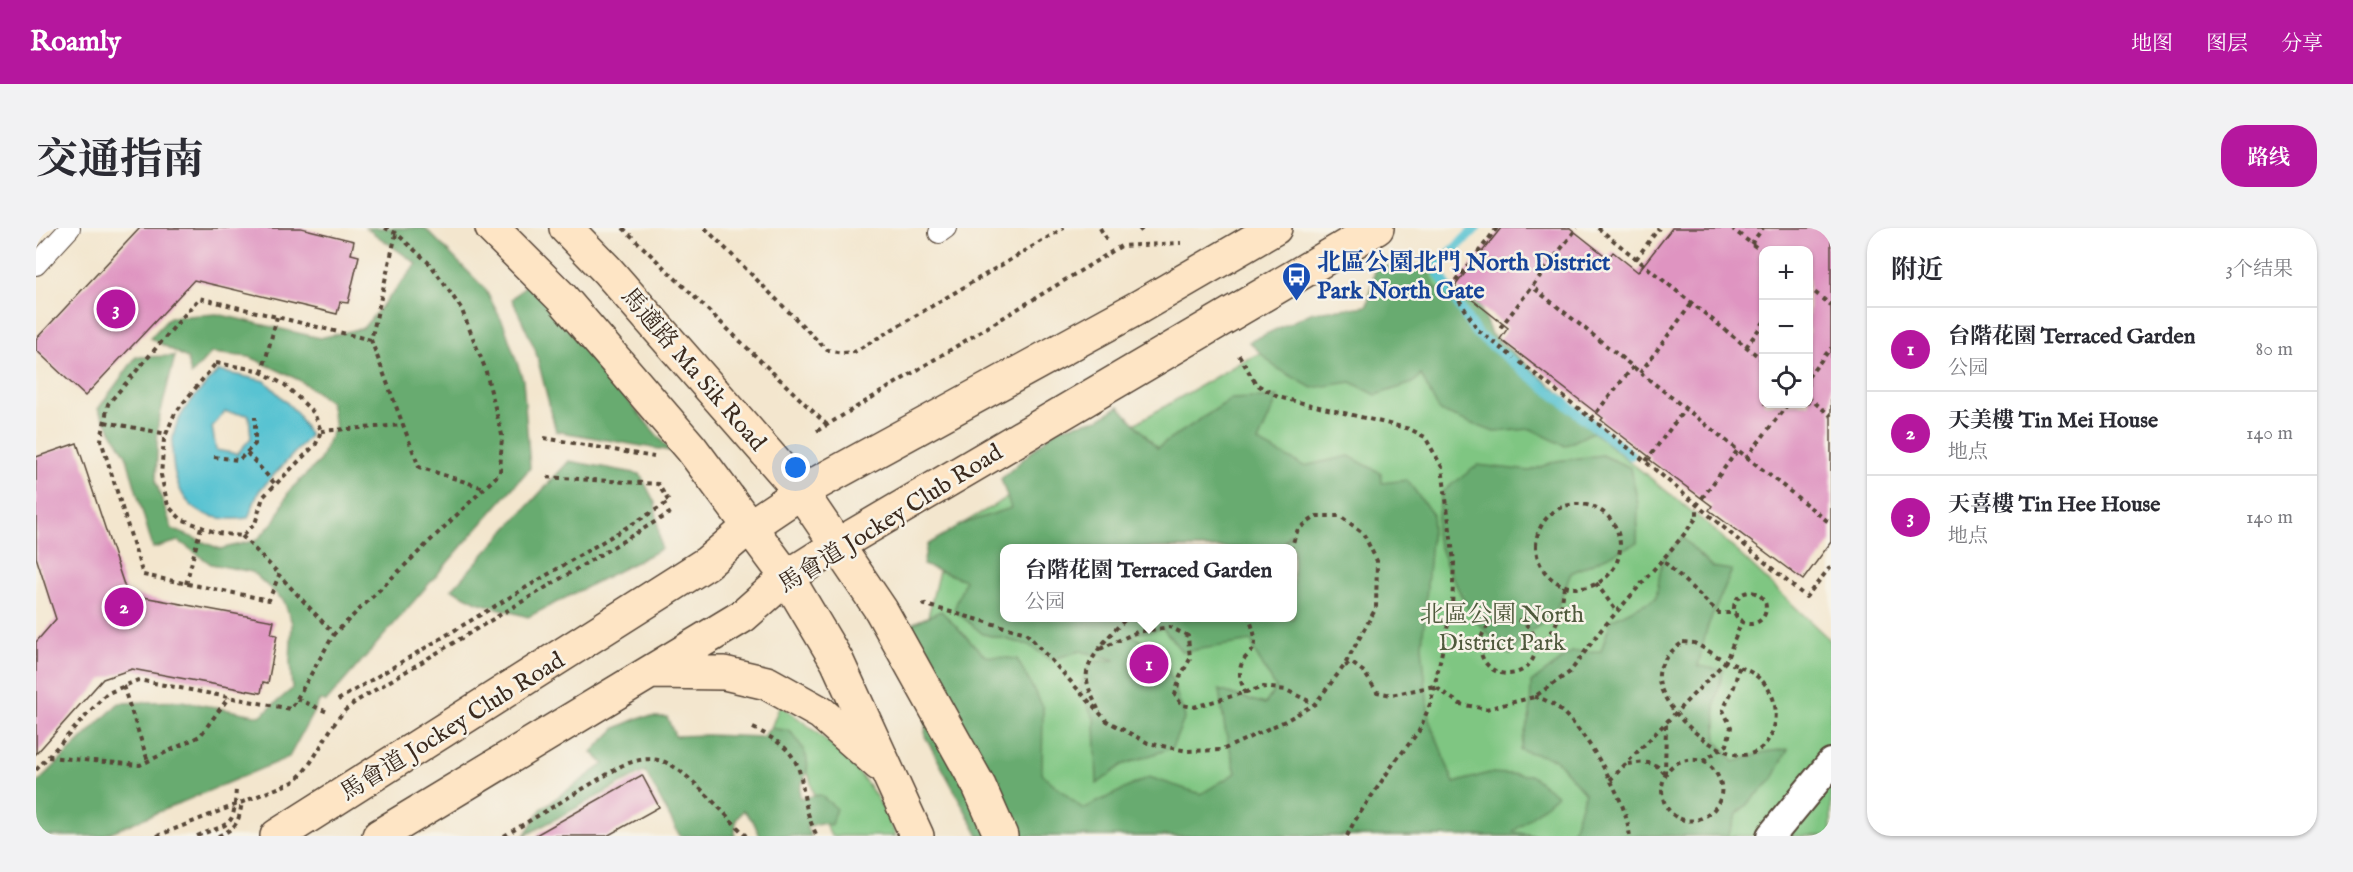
<!DOCTYPE html>
<html lang="zh">
<head>
<meta charset="utf-8">
<style>
  :root { --surface:#fff; --page:#f2f2f3; --text:#2b2b33; --muted:#7c7c81; --line:#e1e1e2; --accent:#b5179e }
  body { margin:0; font-family:"IM FELL English","Noto Serif SC",serif; background:var(--page); color:var(--text) }
  .controls { position:absolute; right:18px; top:18px; display:grid; overflow:hidden; border-radius:12px; box-shadow:0 2px 4px #0004 }
  .controls button { width:54px; height:54px; display:grid; place-items:center; padding:0; border:0; border-bottom:2px solid var(--line); background:var(--surface); color:var(--text); font:30px sans-serif }
  .you { position:absolute; left:760px; top:240px; width:21px; height:21px; margin:-15px; border:4px solid #fff; border-radius:50%; background:#1a73e8; box-shadow:0 0 0 9px #1a73e833 }
  .badge { display:grid; place-items:center; width:39px; height:39px; border-radius:50%; background:var(--accent); color:#fff; font-size:20px; font-weight:700 }
  .pin { position:absolute; translate:-50% -50%; border:3px solid #fff; box-shadow:0 2px 6px #0006 }
  .popup { position:absolute; left:964px; top:316px; width:297px; height:78px; box-sizing:border-box; display:grid; place-content:center; border-radius:12px; background:var(--surface); filter:drop-shadow(0 2px 4px #0005); font-size:20px; white-space:nowrap; color:var(--muted) }
  .popup b { font-size:22px; color:var(--text) }
  .popup::after { content:''; position:absolute; left:50%; top:100%; margin-left:-12px; border:12px solid transparent; border-top-color:var(--surface) }
  .list { margin:0; padding:0; list-style:none }
  h2 { display:flex; justify-content:space-between; align-items:center; height:78px; margin:0; padding:0 24px; font-size:26px }
  h2 small { font-size:20px; font-weight:400; color:var(--muted) }
  .list li { display:grid; grid-template-columns:39px 1fr auto; gap:18px; align-items:center; box-sizing:border-box; height:84px; padding:0 24px; border-top:2px solid var(--line) }
  .list b { display:block; font-size:22px; white-space:nowrap }
  .list p { margin:0; font-size:20px; white-space:nowrap; color:var(--muted) }
  .list em { font-size:20px; font-style:normal; color:var(--muted) }
  .icon { flex:none; width:33px; height:33px; fill:none; stroke:currentColor; stroke-width:2; stroke-linecap:round; stroke-linejoin:round }
  .map { position:relative; flex:none; width:1795px; height:608px; overflow:hidden; border-radius:24px }
  header { display:flex; align-items:center; gap:36px; box-sizing:border-box; height:84px; padding:0 30px; background:var(--accent); color:#fff }
  header strong { font-size:28px }
  nav { display:flex; gap:33px; margin-inline-start:auto; font-size:21px }
  .intro { display:flex; align-items:center; justify-content:space-between; box-sizing:border-box; height:144px; padding:0 36px }
  h1 { margin:0; font-size:42px }
  .button { padding:15px 27px; border-radius:24px; background:var(--accent); color:#fff; font-size:21px; font-weight:700 }
  main { display:flex; gap:36px; padding:0 36px }
  aside { flex:1; background:var(--surface); border-radius:24px; box-shadow:0 2px 4px #0004 }
  .map>svg:first-child { display:block }
  .green { fill:#7fc682; stroke:#5d7850; stroke-width:1.5; fill-rule:evenodd }
  .forest { fill:#67ab70; stroke:#516a47; stroke-width:1.5; fill-rule:evenodd }
  .water { fill:#58c3d2; stroke:#4a7678; stroke-width:1.5; fill-rule:evenodd }
  .lines { fill:none; stroke-linecap:round; stroke-linejoin:round }
  .stream { stroke:#58c3d2; stroke-width:10 }
  .building { fill:#df94c1; fill-rule:evenodd }
  .service-casing { stroke:#574638; stroke-width:22 }
  .pedestrian-casing { stroke:#574638; stroke-width:32 }
  .secondary-casing { stroke:#574638; stroke-width:36 }
  .path { stroke:#574638; stroke-width:4; stroke-dasharray:4.5 4.5; stroke-linecap:butt }
  .service { stroke:#fff; stroke-width:20 }
  .pedestrian { stroke:#fff; stroke-width:28 }
  .secondary { stroke:#fee5c5; stroke-width:33 }
  .labels { text-anchor:middle; stroke-width:5; stroke-linejoin:round; paint-order:stroke }
  .transit-label { font-size:24px; font-weight:bold; fill:#164399; stroke:#f7f3e8; text-anchor:start }
  .street-label { font-size:24px; fill:#3b2a1e; stroke:#f7f3e8 }
  .park-label { font-size:24px; fill:#4f593c; stroke:#f7f3e8 }
</style>
</head>
<body>
<header>
<strong>Roamly</strong>
<nav><a>地图</a><a>图层</a><a>分享</a></nav>
</header>
<div class="intro"><h1>交通指南</h1><a class="button">路线</a></div>
<main>
<div class="map">
<svg width="1795" height="608" viewBox="0 0 1795 608">
  <rect width="100%" height="100%" fill="#f7f3e8"/>
  <filter id="ink" filterUnits="userSpaceOnUse"><feTurbulence type="fractalNoise" baseFrequency=".0167" numOctaves="2"/><feDisplacementMap in="SourceGraphic" scale="12" xChannelSelector="R" yChannelSelector="G"/><feConvolveMatrix kernelMatrix="1 2 1 2 8 2 1 2 1" color-interpolation-filters="sRGB"/></filter>
  <filter id="wash" filterUnits="userSpaceOnUse"><feTurbulence type="fractalNoise" baseFrequency=".008" numOctaves="4" result="noise"/><feDisplacementMap in="SourceGraphic" scale="24" xChannelSelector="R" yChannelSelector="G"/><feGaussianBlur stdDeviation="1.35" result="paint"/><feColorMatrix in="noise" values="0 0 0 0 0 0 0 0 0 0 0 0 0 0 0 0 0 1.4 0 .05"/><feComposite in="paint" operator="in"/></filter>
  <g filter="url(#wash)">
    <rect width="100%" height="100%" fill="#f3e6ce"/>
    <path class="green" d="M 1396,42 L 1437,107 L 1675,299 L 1795,413 L 1795,608 L 994,608 L 892,389 L 912,304 L 1207,133 L 1366,63 ZM 969,320 L 1257,320 L 1257,390 L 969,390 Z
      M 744,477 C 779,502 818,532 841,570 C 849,582 854,596 860,608 L 795,608 L 781,579 L 773,548 L 764,524 L 735,500 Z"/>
    <path class="forest" d="M 330,0 L 389,0 L 449,61 L 468,97 L 487,152 L 494,240 L 290,474 L 284,472 L 253,529 L 66,608 L 0,608 L 0,556 L 83,475 L 146,473 L 224,488 L 256,461 L 254,433 L 256,395 L 248,373 L 216,344 L 175,336 L 143,313 L 117,320 L 90,227 L 62,181 L 100,129 L 139,128 L 122,195 L 120,254 L 136,301 L 184,321 L 221,312 L 240,291 L 253,263 L 283,234 L 299,198 L 294,174 L 263,152 L 214,129 L 175,125 L 155,147 L 151,130 L 114,110 L 134,89 L 181,86 L 284,110 L 327,100 L 381,36 Z
      M 1340,38 L 1390,38 L 1400,61 L 1443,77 L 1455,106 L 1565,200 L 1529,218 L 1495,201 L 1458,204 L 1403,183 L 1385,147 L 1377,155 L 1340,167 L 1315,154 L 1276,160 L 1239,139 L 1213,114 L 1277,84 L 1331,78 Z
      M 493,54 L 634,223 L 520,203 L 499,121 L 476,71 Z
      M 1242,169 L 1222,214 L 1268,238 L 1313,228 L 1345,245 L 1346,255 L 1371,252 L 1397,287 L 1386,418 L 1393,491 L 1418,555 L 1453,545 L 1494,547 L 1521,567 L 1477,604 L 1503,608 L 943,608 L 889,508 L 893,421 L 866,400 L 905,383 L 949,428 L 981,431 L 1007,479 L 1006,546 L 1047,581 L 1113,549 L 1165,566 L 1200,545 L 1189,501 L 1183,462 L 1229,476 L 1240,460 L 1218,423 L 1216,413 L 1146,424 L 1127,400 L 1094,407 L 1125,422 L 1149,489 L 1136,520 L 1086,537 L 1061,556 L 1059,492 L 1043,462 L 1055,434 L 1080,432 L 1044,423 L 1015,432 L 993,417 L 947,406 L 918,382 L 929,352 L 887,337 L 891,317 L 926,296 L 975,280 L 965,251 L 1022,200 L 1063,191 L 1083,178 L 1121,220 L 1195,171 ZM 1254,305 L 1247,320 L 1257,320 L 1257,390 L 969,390 L 969,320 L 1244,320 Z
      M 1566,227 L 1595,240 L 1602,277 L 1601,315 L 1535,345 L 1518,387 L 1488,408 L 1474,427 L 1437,390 L 1411,339 L 1399,306 L 1406,264 L 1442,237 L 1494,243 L 1520,233 Z
      M 533,233 L 604,246 L 619,275 L 625,321 L 492,389 L 441,374 L 416,361 Z
      M 1646,309 L 1676,339 L 1696,342 L 1671,400 L 1662,438 L 1687,442 L 1679,477 L 1681,513 L 1698,534 L 1729,524 L 1752,521 L 1737,551 L 1701,586 L 1692,608 L 1535,608 L 1549,565 L 1519,531 L 1484,522 L 1494,487 L 1495,455 L 1536,424 L 1565,423 L 1575,392 L 1620,370 L 1626,332 Z
      M 605,489 L 631,489 L 639,508 L 671,507 L 726,509 L 735,500 L 754,503 C 763,515 774,526 771,542 C 769,555 762,555 764,570 L 784,567 L 800,580 L 795,597 L 784,595 L 770,599 L 775,608 L 724,608 L 717,593 L 707,582 L 700,592 L 699,608 L 644,608 L 609,543 L 488,608 L 505,581 L 568,536 L 556,524 L 580,500 Z"/>
    <path class="water" d="M 182,143 L 229,153 L 260,184 L 274,208 L 223,263 L 212,290 C 194,292 170,292 155,277 C 137,260 132,221 140,198 C 149,176 166,161 182,143 ZM 189,184 L 213,187 L 215,210 L 201,226 L 180,222 L 176,199 Z"/>
    <g class="lines">
      <path class="stream" d="M 1440,0 L 1403,36 L 1403,46 L 1440,105 L 1595,227"/>
    </g>
    <g id="blocks">
      <path class="building" d="M 104,0 L 265,0 L 318,13 L 315,26 L 323,28 L 312,75 L 304,74 L 301,86 L 158,52 L 49,168 L 0,122 L 0,111 Z
        M 1465,0 L 1534,0 L 1572,30 L 1577,24 L 1602,44 L 1636,0 L 1795,0 L 1795,314 L 1767,352 L 1673,282 L 1676,278 L 1614,232 L 1615,230 L 1565,192 L 1567,190 L 1464,111 L 1472,100 L 1419,58 ZM 1728,22 L 1773,22 L 1773,176 L 1728,176 Z
        M 41,215 L 91,366 L 238,393 L 235,406 L 241,407 L 232,455 L 227,454 L 225,465 L 96,441 L 67,451 L 0,526 L 0,414 L 20,391 L 0,329 L 0,229 Z
        M 606,547 L 623,579 L 571,608 L 498,608 Z"/>
    </g>
  </g>
  <g filter="url(#ink)">
    <use href="#blocks" fill-opacity="0" stroke="#574638" stroke-width="1.5"/>
    <g class="lines">
      <defs>
        <path id="service" d="M 903,5 L 910,0
          M 0,37 L 34,0"/>
        <path id="pedestrian" d="M 1735,608 L 1795,535"/>
        <path id="secondary" d="M 456,0 L 526,70 L 655,220 L 751,349 L 801,433 L 881,608
          M 530,0 L 571,42 L 765,264 L 845,382 L 943,558 L 965,608
          M 616,444 L 688,445 L 731,455 L 785,485 L 843,536
          M 241,608 L 671,335 L 713,299 L 765,264 L 1103,79 L 1239,0
          M 343,608 L 707,388 L 751,349 L 800,318 L 1341,0"/>
      </defs>
      <use href="#service" class="service-casing"/>
      <use href="#pedestrian" class="pedestrian-casing"/>
      <use href="#secondary" class="secondary-casing"/>
      <path class="path" d="M 587,0 L 791,197
        M 669,0 L 791,122 L 806,125 L 818,124 L 1028,0
        M 1064,0 L 1071,12
        M 1103,0 L 1107,5
        M 1461,0 L 1415,59 L 1442,102 L 1478,130
        M 1562,0 L 1728,133
        M 1695,0 L 1728,25
        M 360,6 L 335,112 L 383,239 L 448,260
        M 1715,16 L 1727,0
        M 1600,31 L 1623,0
        M 1772,59 L 1795,77
        M 1499,61 L 1795,296
        M 1464,100 L 1541,0
        M 335,112 L 163,70 L 72,176 L 65,212 L 107,347 L 233,372 L 243,347 L 298,406 L 464,245 L 466,207 L 449,140 L 425,80 L 395,37 L 360,5 L 349,0
        M 1710,119 L 1728,94
        M 1203,127 L 1220,156 L 1242,169 L 1374,201 L 1389,209 L 1406,239 L 1418,334 L 1416,378 L 1395,474 L 1383,503 L 1358,535 L 1318,594 L 1311,608
        M 1484,134 L 1610,234 L 1770,369 L 1795,338
        M 180,135 L 221,142 L 249,157 L 278,185 L 285,203 L 280,216 L 227,269 L 219,296 L 206,308 L 181,305 L 145,291 L 132,278 L 125,247 L 128,211 L 139,185 Z
        M 226,145 L 241,89
        M 1604,145 L 1656,75
        M 1772,149 L 1795,120
        M 1772,169 L 1795,188
        M 1555,191 L 1597,139
        M 69,194 L 131,206
        M 285,203 L 367,197
        M 781,203 L 1085,18 L 1145,15
        M 508,210 L 618,229
        M 211,225 L 240,257
        M 178,229 L 203,232 L 219,216 L 219,189
        M 1710,230 L 1752,176
        M 1610,233 L 1649,181
        M1500 318a42 42 0 1 1 84 0a42 42 0 1 1-84 0Z
        M 206,308 L 243,346
        M 1560,355 L 1581,384
        M 150,356 L 165,299
        M1698 380a16 16 0 1 1 32 0a16 16 0 1 1-32 0Z
        M 886,376 L 990,405 L 1071,493 L 1112,515 L 1151,523 L 1186,522 L 1249,493 L 1279,476 L 1308,438 L 1340,380 L 1341,333 L 1327,305 L 1304,288 L 1281,288 L 1262,301 L 1255,320
        M1444 418a28 28 0 1 1 56 0a28 28 0 1 1-56 0Z
        M 1500,411 L 1510,411 C 1524,395 1526,378 1528,358
        M 1647,414 L 1658,415 C 1668,420 1677,426 1686,431 C 1696,437 1710,440 1719,447 C 1739,461 1745,486 1735,507 C 1729,519 1719,527 1706,527 C 1676,527 1620,477 1623,446 C 1625,431 1637,422 1647,414 Z
        M 1064,421 L 1101,404 L 1134,399 L 1152,408 L 1154,431 L 1144,449 L 1139,467 L 1146,477 L 1158,479 L 1228,459 L 1250,462 L 1279,476
        M 1309,438 L 1316,435 L 1328,444 L 1341,464 L 1355,467 L 1398,458 L 1424,476 L 1450,481 L 1498,469 L 1534,444 L 1565,402 L 1646,309 L 1661,289 L 1661,277 L 1701,223
        M 87,458 L 112,533
        M 1209,466 C 1208,460 1204,453 1204,447 C 1203,418 1231,434 1213,390
        M 1498,469 C 1534,473 1573,545 1586,577 C 1590,587 1592,598 1594,608
        M 261,471 L 294,485
        M 302,472 L 633,274 L 622,256 L 509,249
        M 1062,481 C 1057,470 1049,456 1051,444 C 1055,426 1078,402 1091,390
        M 717,500 C 784,531 754,555 781,608
        M 12,529 L 104,537 L 164,508 L 193,469
        M 1667,533 C 1684,543 1692,563 1679,580 C 1675,586 1667,590 1660,592 C 1616,600 1611,521 1667,533 L 1691,517 L 1695,499 L 1687,482 L 1698,459 L 1703,439
        M 1592,536 C 1608,534 1618,532 1628,545
        M 0,542 L 70,466 L 102,452 L 255,481 L 298,406
        M 1629,546 L 1630,496
        M 1574,552 L 1690,433 L 1706,393 L 1699,385 L 1683,385 L 1626,332
        M 121,608 L 257,554 C 279,536 287,509 305,487 C 308,482 315,478 319,474 L 637,283
        M 161,608 C 196,594 198,600 200,560
        M 182,608 C 201,600 203,594 206,573
        M 468,608 L 585,538 C 599,532 612,529 626,533 C 650,540 691,589 710,608"/>
      <use href="#service" class="service"/>
      <use href="#pedestrian" class="pedestrian"/>
      <use href="#secondary" class="secondary"/>
    </g>
  </g>
  <defs>
    <symbol id="bus-pin" viewBox="-11 -11 22 30"><path d="M0 17L-7.5 6A9.5 9.5 0 1 1 7.5 6Z" fill="#1a4fb4" stroke="#f7f3e8"/><path d="M-5-6H5V4H4V6H2V4H-2V6H-4V4H-5ZM-3.5-4V0h7V-4ZM-3.5 1.2v1.5H-2V1.2ZM2 1.2v1.5H3.5V1.2Z" fill="#fff"/></symbol>
  </defs>
  <g fill-rule="evenodd">
    <use href="#bus-pin" x="1244" y="32" width="33" height="45"/>
  </g>
  <g class="labels">
    <g class="transit-label">
      <text x="1281" y="42">北區公園北門 North District<tspan x="1281" dy="28">Park North Gate</tspan></text>
    </g>
    <g class="street-label">
      <text transform="translate(658 141) rotate(49)" y="8">馬適路 Ma Sik Road</text>
      <text transform="translate(854 290) rotate(-32)" y="8">馬會道 Jockey Club Road</text>
      <text transform="translate(416 498) rotate(-32)" y="8">馬會道 Jockey Club Road</text>
    </g>
    <g class="park-label">
      <text x="1466" y="394">北區公園 North<tspan x="1466" dy="28">District Park</tspan></text>
    </g>
  </g>
</svg>
<div class="controls">
<button>+</button>
<button>−</button>
<button><svg class="icon" aria-label="locate" viewBox="0 0 24 24"><circle cx="12" cy="12" r="6"/><path d="M12 2v4M12 18v4M2 12h4M18 12h4"/></svg></button>
</div>
<div class="you"></div>
<div class="pin badge" style="left:1113px;top:436px">1</div>
<div class="popup"><b>台階花園 Terraced Garden</b>公园</div>
<div class="pin badge" style="left:88px;top:379px">2</div>
<div class="pin badge" style="left:80px;top:81px">3</div>
</div>
<aside>
<h2>附近<small>3个结果</small></h2>
<ul class="list">
<li><span class="badge">1</span><div><b>台階花園 Terraced Garden</b><p>公园</p></div><em>80 m</em></li>
<li><span class="badge">2</span><div><b>天美樓 Tin Mei House</b><p>地点</p></div><em>140 m</em></li>
<li><span class="badge">3</span><div><b>天喜樓 Tin Hee House</b><p>地点</p></div><em>140 m</em></li>
</ul>
</aside>
</main>
</body>
</html>
